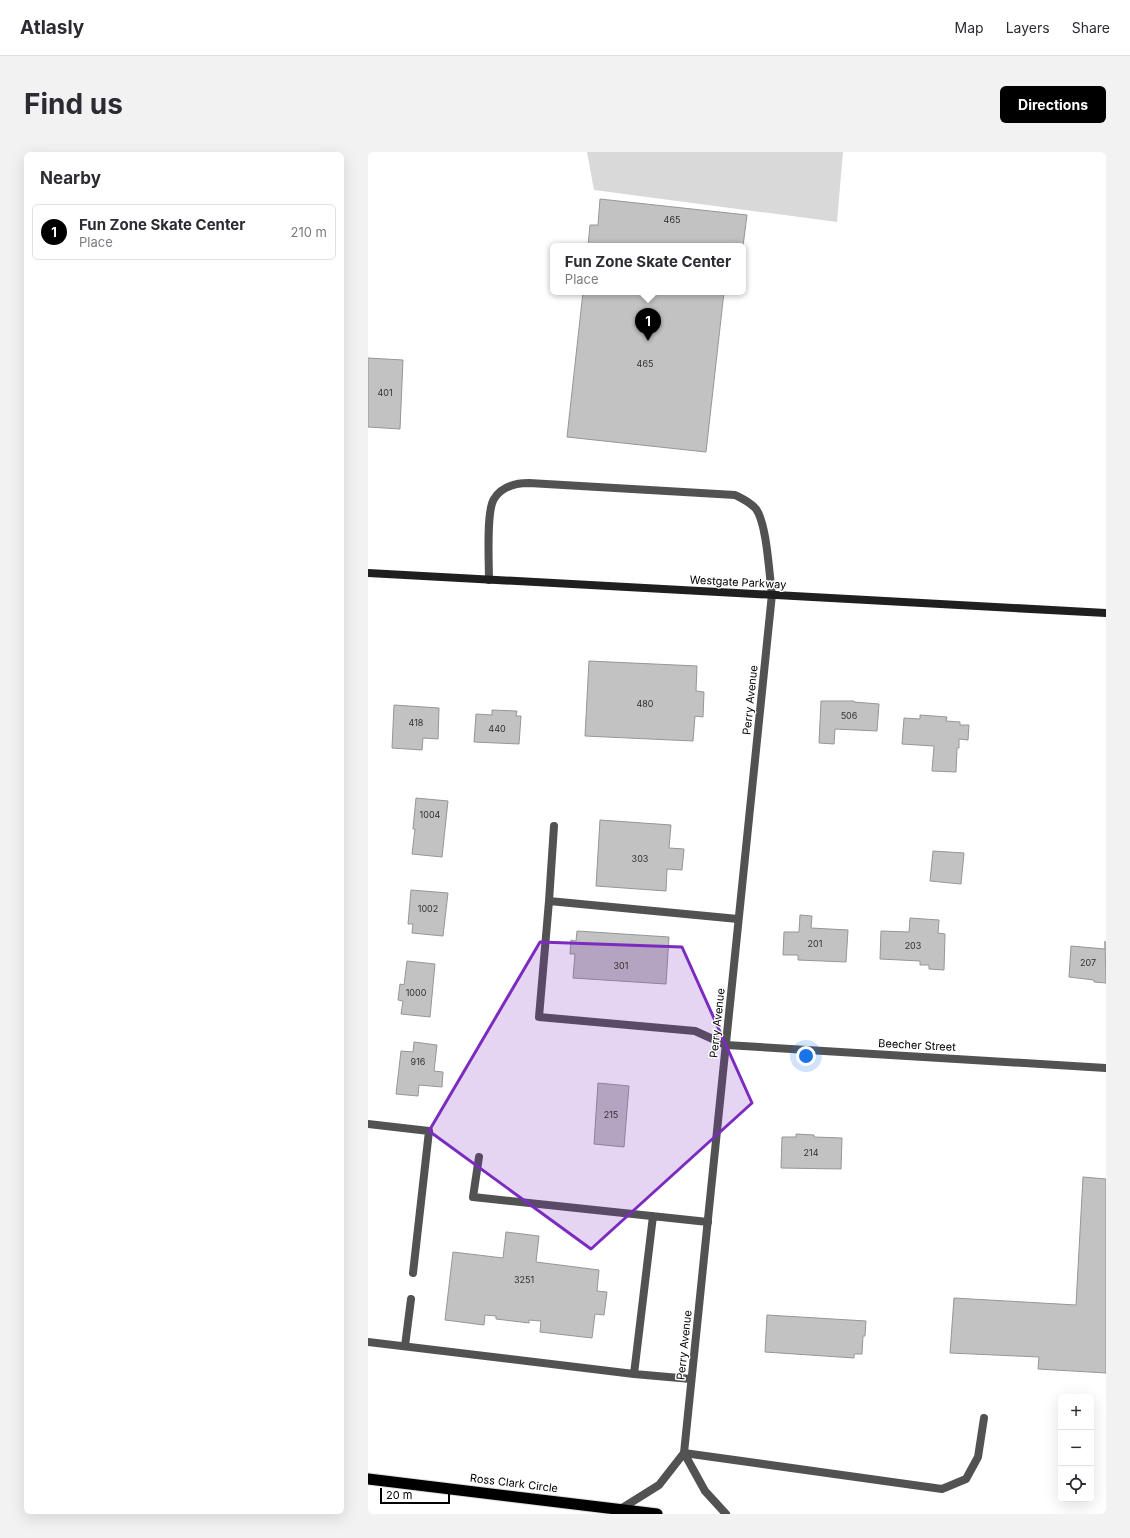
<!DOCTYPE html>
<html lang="en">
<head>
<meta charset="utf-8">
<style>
  :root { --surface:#fff; --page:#f2f2f3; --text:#2b2b33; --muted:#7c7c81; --line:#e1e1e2; --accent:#000 }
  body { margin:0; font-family:Inter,sans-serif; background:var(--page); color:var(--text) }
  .controls { position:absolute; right:12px; bottom:12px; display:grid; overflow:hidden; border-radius:6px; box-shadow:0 4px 16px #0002 }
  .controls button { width:36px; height:36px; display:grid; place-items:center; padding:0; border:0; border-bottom:1px solid var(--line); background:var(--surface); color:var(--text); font:20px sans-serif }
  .scale { position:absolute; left:12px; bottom:10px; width:70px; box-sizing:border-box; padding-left:4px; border:2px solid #000; border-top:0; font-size:11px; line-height:14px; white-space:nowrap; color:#000; -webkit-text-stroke:3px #fff; paint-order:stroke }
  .you { position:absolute; left:438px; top:904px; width:14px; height:14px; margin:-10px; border:3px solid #fff; border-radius:50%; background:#1a73e8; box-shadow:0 0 0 6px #1a73e833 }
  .badge { display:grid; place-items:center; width:26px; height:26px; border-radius:50%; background:var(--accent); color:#fff; font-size:13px; font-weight:700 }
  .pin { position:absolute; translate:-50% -33px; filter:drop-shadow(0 1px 2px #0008) }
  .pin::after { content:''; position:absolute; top:21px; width:14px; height:12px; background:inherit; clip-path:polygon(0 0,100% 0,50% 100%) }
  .popup { position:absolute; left:182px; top:91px; width:196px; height:52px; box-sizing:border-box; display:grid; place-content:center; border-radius:6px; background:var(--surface); filter:drop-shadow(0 1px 3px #0005); font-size:13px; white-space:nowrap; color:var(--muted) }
  .popup b { font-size:15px; color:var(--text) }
  .popup::after { content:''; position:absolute; left:50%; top:100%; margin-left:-8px; border:8px solid transparent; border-top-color:var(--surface) }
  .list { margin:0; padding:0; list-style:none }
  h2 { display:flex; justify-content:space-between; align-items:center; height:52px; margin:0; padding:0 16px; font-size:17px }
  h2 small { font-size:13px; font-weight:400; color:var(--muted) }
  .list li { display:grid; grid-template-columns:26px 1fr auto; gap:12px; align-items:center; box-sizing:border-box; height:56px; margin:0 8px 8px; padding:0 8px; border:1px solid var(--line); border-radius:6px }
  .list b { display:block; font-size:15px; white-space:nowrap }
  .list p { margin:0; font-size:13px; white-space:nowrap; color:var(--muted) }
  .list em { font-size:13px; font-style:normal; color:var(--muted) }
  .icon { flex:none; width:22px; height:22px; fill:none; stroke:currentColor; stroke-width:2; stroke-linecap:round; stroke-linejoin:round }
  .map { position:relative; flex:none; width:738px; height:1362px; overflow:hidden; border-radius:6px }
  header { display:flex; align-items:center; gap:24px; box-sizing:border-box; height:56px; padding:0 20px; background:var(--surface); border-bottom:1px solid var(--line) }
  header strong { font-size:19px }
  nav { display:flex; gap:22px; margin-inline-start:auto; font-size:14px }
  .intro { display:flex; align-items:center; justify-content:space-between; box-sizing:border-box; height:96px; padding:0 24px }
  h1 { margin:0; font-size:28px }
  .button { padding:10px 18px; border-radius:6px; background:var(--accent); color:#fff; font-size:14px; font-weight:700 }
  main { display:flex; gap:24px; padding:0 24px }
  aside { flex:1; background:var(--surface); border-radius:6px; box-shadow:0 4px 16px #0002 }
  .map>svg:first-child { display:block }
  .green { fill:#d9d9d9 }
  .building { fill:#c2c2c2; stroke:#969696 }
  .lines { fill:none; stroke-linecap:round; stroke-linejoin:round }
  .trunk-casing { stroke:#dbdbdb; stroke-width:13 }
  .service { stroke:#525252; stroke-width:8 }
  .minor { stroke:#525252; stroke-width:8 }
  .secondary { stroke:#1f1f1f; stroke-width:8 }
  .trunk { stroke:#000; stroke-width:11 }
  .marked { fill:#7b2cbf; fill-opacity:0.2; stroke:#7b2cbf; stroke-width:3; stroke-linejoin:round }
  .labels { text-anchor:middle; stroke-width:3; stroke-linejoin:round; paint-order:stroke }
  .number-label { font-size:9px; fill:#303030 }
  .street-label { font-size:11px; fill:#000; stroke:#fff }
</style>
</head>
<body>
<header>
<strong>Atlasly</strong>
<nav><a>Map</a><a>Layers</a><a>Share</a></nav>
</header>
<div class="intro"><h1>Find us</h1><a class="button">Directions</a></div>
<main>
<aside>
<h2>Nearby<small></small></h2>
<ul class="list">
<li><span class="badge">1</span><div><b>Fun Zone Skate Center</b><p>Place</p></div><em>210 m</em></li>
</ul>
</aside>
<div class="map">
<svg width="738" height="1362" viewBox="0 0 738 1362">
  <rect width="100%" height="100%" fill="#fff"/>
  <path class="green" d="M 219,0 L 475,0 L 469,70 L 226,38 Z"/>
  <path class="building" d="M 232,47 L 379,63 L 375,94 L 361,92 L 361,94 L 220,94 L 222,73 L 230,73 Z
    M 215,140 L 356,140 L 338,300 L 199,285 Z
    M 0,206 L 35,208 L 32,277 L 0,275 Z
    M 221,509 L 329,514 L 328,539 L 336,540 L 335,565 L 327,564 L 325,589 L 217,584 Z
    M 453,549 L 486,549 L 486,550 L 511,552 L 509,579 L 467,577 L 466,592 L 451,591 Z
    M 26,553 L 71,556 L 70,587 L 55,586 L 54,598 L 24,596 Z
    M 124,558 L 149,559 L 148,564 L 153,564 L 151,592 L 106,590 L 108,562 L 124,563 Z
    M 552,563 L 579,565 L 578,569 L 592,570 L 592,573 L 601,573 L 600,588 L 591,587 L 591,596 L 589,596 L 588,620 L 564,619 L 566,594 L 534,592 L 536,566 L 552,567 Z
    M 48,646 L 80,649 L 74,705 L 44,702 L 47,677 L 45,677 Z
    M 232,668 L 303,673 L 301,696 L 316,697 L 314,718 L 299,717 L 298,739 L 228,734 Z
    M 565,699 L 596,701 L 593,732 L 562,729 Z
    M 43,738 L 80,741 L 75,784 L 44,781 L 45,772 L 40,772 Z
    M 432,763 L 444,764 L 443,776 L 480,778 L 478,810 L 430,808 L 430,803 L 415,803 L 416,780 L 431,780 Z
    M 542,766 L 571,768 L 570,781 L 577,782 L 576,818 L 561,817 L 561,813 L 552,813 L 552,809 L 512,807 L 513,779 L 541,780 Z
    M 209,779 L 301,785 L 298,832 L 205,826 L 207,802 L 202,802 L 203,788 L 208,789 Z
    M 737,789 L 738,831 L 726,830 L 726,828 L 701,825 L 703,794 L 737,797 Z
    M 39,809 L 67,812 L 62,865 L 33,862 L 35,849 L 30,848 L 32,832 L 36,833 Z
    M 46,890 L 69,893 L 66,919 L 75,920 L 74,935 L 51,933 L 50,944 L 28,942 L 33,899 L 45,900 Z
    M 230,931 L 261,934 L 256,995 L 226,992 Z
    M 428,982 L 446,983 L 446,985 L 474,986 L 473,1017 L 413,1016 L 414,985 L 428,985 Z
    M 715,1025 L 738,1027 L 738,1221 L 670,1217 L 671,1205 L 582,1201 L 586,1146 L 708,1153 Z
    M 138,1080 L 171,1084 L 168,1110 L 231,1118 L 229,1139 L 239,1140 L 236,1163 L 227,1162 L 224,1186 L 172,1180 L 173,1169 L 161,1168 L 161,1171 L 128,1167 L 128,1164 L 117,1163 L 116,1173 L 77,1168 L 85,1100 L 135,1106 Z
    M 399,1163 L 498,1169 L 497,1184 L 495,1184 L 494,1202 L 486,1202 L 486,1206 L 397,1200 Z"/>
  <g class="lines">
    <defs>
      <path id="trunk" d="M 0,1327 L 289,1362"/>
    </defs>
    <use href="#trunk" class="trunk-casing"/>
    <path class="service" d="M 121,428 C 121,411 118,359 126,347 C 134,334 148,331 161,331 L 367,343 C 375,347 382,350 388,357 C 399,372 401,422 404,442
      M 181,749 L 186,674
      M 358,893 L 327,879 L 171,865 L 181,749 L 370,767
      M 0,972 L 61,979 L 45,1121
      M 111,1005 L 105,1045 L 340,1070
      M 0,1190 L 266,1222 L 323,1227
      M 37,1194 L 43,1147
      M 266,1222 L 285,1064
      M 316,1301 L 574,1337 L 598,1327 L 610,1305 L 616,1266"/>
    <path class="minor" d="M 358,893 L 738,916
      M 316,1301 L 337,1339 L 358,1362
      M 251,1358 L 291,1333 L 316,1301 L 404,442"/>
    <path class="secondary" d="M 0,421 L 738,461"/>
    <use href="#trunk" class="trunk"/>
  </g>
  <path class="marked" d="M 172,790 L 314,795 L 384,951 L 223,1097 L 61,979 Z"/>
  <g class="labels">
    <g class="number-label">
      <text x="304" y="71">465</text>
      <text x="277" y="215">465</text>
      <text x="17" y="244">401</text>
      <text x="277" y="555">480</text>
      <text x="481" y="567">506</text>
      <text x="48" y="574">418</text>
      <text x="129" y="580">440</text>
      <text x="62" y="666">1004</text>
      <text x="272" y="710">303</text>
      <text x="60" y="760">1002</text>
      <text x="447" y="795">201</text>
      <text x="545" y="797">203</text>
      <text x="720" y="814">207</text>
      <text x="253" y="817">301</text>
      <text x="48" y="844">1000</text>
      <text x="50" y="913">916</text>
      <text x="243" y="966">215</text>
      <text x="443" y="1004">214</text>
      <text x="156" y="1131">3251</text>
    </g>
    <g class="street-label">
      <text transform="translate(370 430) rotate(3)" y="4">Westgate Parkway</text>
      <text transform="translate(382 548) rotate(-84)" y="4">Perry Avenue</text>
      <text transform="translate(349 871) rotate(-84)" y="4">Perry Avenue</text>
      <text transform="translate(549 893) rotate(3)" y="4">Beecher Street</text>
      <text transform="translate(316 1193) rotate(-84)" y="4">Perry Avenue</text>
      <text transform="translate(146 1331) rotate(7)" y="4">Ross Clark Circle</text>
    </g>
  </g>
</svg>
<div class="controls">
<button>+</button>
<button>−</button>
<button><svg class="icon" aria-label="locate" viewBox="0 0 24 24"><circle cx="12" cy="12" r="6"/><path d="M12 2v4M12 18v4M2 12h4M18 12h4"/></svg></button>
</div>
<div class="scale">20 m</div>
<div class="you"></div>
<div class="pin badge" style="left:280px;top:189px">1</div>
<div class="popup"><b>Fun Zone Skate Center</b>Place</div>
</div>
</main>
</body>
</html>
